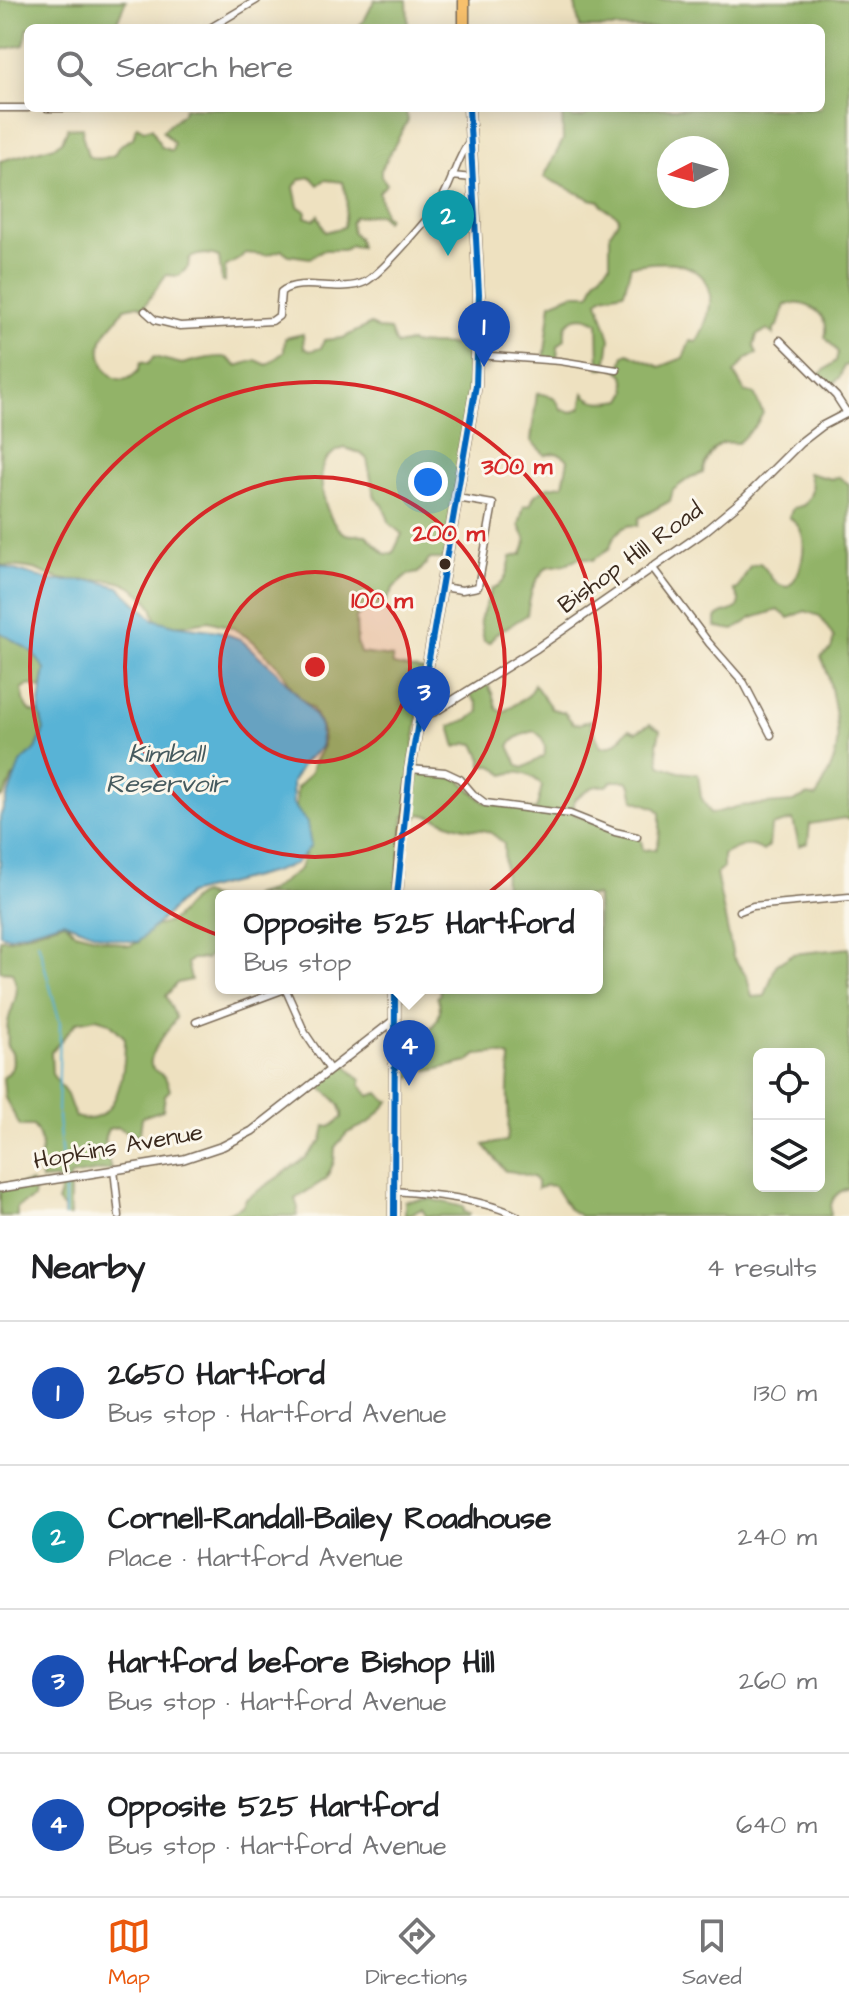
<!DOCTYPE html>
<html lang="en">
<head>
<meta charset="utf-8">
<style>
  :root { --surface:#fff; --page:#f6f6f6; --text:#202124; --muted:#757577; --line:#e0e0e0; --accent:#ea580c }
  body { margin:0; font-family:"Architects Daughter",sans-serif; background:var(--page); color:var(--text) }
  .controls { position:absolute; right:24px; bottom:24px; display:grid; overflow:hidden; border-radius:12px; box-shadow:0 4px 20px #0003 }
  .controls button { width:72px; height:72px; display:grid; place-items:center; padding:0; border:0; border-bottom:2px solid var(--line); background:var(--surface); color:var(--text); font:40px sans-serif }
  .compass { position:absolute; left:657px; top:136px; width:72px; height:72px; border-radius:50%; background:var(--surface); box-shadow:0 4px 20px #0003; rotate:264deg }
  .you { position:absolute; left:428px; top:482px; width:28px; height:28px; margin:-20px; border:6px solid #fff; border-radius:50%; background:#1a73e8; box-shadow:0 0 0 12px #1a73e833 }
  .badge { display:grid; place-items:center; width:52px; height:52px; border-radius:50%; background:var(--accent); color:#fff; font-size:26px; font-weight:700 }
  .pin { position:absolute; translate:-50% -66px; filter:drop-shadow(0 2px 4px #0008) }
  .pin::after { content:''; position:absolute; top:42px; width:28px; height:24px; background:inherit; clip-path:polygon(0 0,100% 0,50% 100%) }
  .popup { position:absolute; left:215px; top:890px; width:388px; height:104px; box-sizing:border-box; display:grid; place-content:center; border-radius:12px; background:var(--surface); filter:drop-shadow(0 2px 6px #0005); font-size:26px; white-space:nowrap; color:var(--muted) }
  .popup b { font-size:30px; color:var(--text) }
  .popup::after { content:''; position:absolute; left:50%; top:100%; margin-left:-16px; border:16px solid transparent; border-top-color:var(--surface) }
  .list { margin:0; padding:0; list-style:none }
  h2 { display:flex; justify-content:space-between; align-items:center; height:104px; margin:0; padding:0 32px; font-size:34px }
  h2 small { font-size:26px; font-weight:400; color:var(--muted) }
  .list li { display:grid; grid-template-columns:52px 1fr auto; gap:24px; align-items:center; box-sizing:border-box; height:144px; padding:0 32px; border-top:2px solid var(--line) }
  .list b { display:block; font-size:30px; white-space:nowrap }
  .list p { margin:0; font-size:26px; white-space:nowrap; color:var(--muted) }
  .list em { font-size:26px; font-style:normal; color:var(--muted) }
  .icon { flex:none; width:44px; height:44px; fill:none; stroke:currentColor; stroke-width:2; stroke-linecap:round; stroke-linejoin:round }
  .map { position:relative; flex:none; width:849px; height:1216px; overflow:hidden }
  .search { position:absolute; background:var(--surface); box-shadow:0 4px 20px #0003; left:24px; right:24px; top:24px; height:88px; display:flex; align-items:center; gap:20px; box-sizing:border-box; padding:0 28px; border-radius:12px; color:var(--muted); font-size:30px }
  .sheet { height:680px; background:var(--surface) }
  nav { display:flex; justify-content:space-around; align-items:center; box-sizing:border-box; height:112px; border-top:2px solid var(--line); background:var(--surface); font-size:22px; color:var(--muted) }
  nav a { display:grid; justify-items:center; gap:4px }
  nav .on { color:var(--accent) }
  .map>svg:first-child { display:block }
  .forest { fill:#92b367; stroke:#666e42; stroke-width:2; fill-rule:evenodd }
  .water { fill:#59b3d6; stroke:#4a6e7a; stroke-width:2 }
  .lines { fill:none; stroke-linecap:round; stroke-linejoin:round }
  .stream { stroke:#59b3d6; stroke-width:2 }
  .minor-casing { stroke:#7a6a57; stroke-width:9 }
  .tertiary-casing { stroke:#7a6a57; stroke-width:10 }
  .trunk-casing { stroke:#7a6a57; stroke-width:13 }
  .minor { stroke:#fff; stroke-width:6 }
  .tertiary { stroke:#fff; stroke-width:7 }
  .trunk { stroke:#f7c06c; stroke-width:10 }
  .bus-1-casing { stroke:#fbf7ec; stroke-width:12 }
  .bus-1 { stroke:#0065bd; stroke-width:6 }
  .ring { fill:none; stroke:#d62828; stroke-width:4 }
  .bus-dot { fill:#3b2a1e; stroke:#fbf7ec; stroke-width:3 }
  .labels { text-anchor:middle; stroke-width:6; stroke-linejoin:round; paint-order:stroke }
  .street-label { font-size:24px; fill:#3b2a1e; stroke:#fbf7ec }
  .water-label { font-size:26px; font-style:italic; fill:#465a5e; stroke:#fbf7ec }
  .centre { fill:#d62828; stroke:#fbf7ec; stroke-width:4 }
  .ring-label { font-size:24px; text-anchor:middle; font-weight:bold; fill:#d62828; stroke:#fbf7ec; stroke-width:6; stroke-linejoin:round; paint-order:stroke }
</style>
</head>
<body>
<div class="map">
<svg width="849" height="1216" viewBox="0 0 849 1216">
  <rect width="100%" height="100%" fill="#fbf7ec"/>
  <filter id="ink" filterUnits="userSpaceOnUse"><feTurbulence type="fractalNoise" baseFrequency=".0125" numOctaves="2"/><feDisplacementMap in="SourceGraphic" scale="16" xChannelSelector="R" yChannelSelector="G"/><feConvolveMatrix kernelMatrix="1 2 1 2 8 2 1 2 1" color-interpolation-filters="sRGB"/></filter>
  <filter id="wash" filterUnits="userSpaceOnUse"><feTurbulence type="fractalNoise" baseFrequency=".006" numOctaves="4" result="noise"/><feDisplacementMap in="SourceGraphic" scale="32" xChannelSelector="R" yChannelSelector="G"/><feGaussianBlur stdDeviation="1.8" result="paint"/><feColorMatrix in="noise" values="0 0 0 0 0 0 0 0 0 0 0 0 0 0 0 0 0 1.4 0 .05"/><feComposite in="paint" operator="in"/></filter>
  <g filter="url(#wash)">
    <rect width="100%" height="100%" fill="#eee1c0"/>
    <path class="forest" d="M 0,0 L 126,0 L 116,24 L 122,28 L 28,28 L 24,45 L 0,50 Z
      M 375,0 L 407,0 L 408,23 L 399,28 L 356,28 C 367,21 368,10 375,0 Z
      M 574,0 L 849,0 L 849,365 L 844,366 L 840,377 L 829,388 L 817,376 L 836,361 L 838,352 L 825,337 C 832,315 806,298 785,305 L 778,326 L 774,328 L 774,335 L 767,330 L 757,335 L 754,346 L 757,354 L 747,358 L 734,373 L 745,392 L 754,394 L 763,413 L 756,425 L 738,443 C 734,443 726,442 723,443 C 712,447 703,463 703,473 L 691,477 L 673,490 L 670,501 L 639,518 L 638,526 C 624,522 613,535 610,548 L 593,560 L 580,557 L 566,564 L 547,567 C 530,586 531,592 527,615 L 496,634 L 489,643 L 484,641 L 480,620 L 492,588 C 506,585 508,570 511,557 L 522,554 C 530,536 524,540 519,525 L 524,506 L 530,505 L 535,495 L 548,487 L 563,485 L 568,460 C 562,452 554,452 545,455 L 531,441 L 537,393 C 549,395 557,397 561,409 L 572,412 L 581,408 L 584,393 C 593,405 609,402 622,400 L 627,391 L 624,375 L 617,369 L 622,363 L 624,355 L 628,353 L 660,367 L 683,358 L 690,341 L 697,342 C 714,309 722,273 675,263 C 662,261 645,264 631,265 L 624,292 L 603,296 L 598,301 L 610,339 L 606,368 L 599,368 L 598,323 C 581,312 562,317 565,339 L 558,346 L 557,359 L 544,360 L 551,303 L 573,294 L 590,294 L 596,279 L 610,264 L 610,233 L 618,221 L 618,216 L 603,207 L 600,201 L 590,199 L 544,177 L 563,140 L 562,108 L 566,108 L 573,118 L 583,117 L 588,114 L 589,108 L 821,108 L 821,28 L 580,28 ZM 669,148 L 717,148 L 717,196 L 669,196 Z
      M 184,108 L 405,108 L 408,120 L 381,170 L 381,176 L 387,184 L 379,192 L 384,215 L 388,217 L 386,221 L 379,214 L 354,217 L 351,222 L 352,232 L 358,238 L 360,247 L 350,246 L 344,250 L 324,250 L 310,258 L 289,255 L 282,250 L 267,255 L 245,253 L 239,259 L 225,267 L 225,282 L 222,282 L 219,257 C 211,253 197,253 189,259 L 188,267 L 179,276 L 166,275 L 143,308 L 139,305 L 124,308 C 118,322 103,329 101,345 C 98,368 118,393 138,371 L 141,362 L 148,364 L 154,357 L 182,364 C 189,362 220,354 227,358 C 231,360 233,364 237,366 L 256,360 L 267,365 L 284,352 L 285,338 L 303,334 L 304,348 L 310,351 L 321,348 L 324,340 L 343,338 L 371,324 L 377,329 L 390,330 L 396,345 L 411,342 L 412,344 L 479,345 L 445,559 L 430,559 L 418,573 L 408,575 L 394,587 L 384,605 L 367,608 L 356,617 L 357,643 L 360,653 L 392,657 L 393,665 L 425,671 L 411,765 L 458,778 L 484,802 L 536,810 L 542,786 C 533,774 517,769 504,775 L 493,766 L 482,766 L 482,759 L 475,744 L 468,743 L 456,747 L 450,726 L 469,719 L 479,712 L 477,703 L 467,692 L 485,680 L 492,693 L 497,709 L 503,712 L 529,695 L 534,684 L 552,709 L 564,712 L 573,723 L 580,724 L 591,720 L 591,726 L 601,747 C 612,747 621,741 625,732 L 630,729 L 636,732 L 650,724 L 660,730 L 657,745 L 660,765 L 679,772 L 698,774 L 701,797 L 711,814 L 740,806 L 793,802 L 808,795 L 816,797 C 824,783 836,762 837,744 C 839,725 830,673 821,657 L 831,649 L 834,638 L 820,616 L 805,611 L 789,618 L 778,610 L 752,618 L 734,630 L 716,627 L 716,618 C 726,607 750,615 734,590 L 738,589 L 750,566 L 760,563 C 771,572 769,584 787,587 C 802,577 809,541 798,526 C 796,523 792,520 789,517 L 793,508 L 804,505 C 814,493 813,487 808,473 L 831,479 L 839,477 L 849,484 L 849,820 L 844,818 L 810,824 L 808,843 L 799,846 L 793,820 L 771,826 L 769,846 L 763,851 C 748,841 738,847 723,855 L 723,868 L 716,874 L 733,957 L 747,977 L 752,997 L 765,996 L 776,965 L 793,954 L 849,948 L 849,1188 C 835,1192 829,1202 831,1216 L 580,1216 L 569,1209 L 554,1186 L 546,1185 L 537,1189 L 537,1182 L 533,1177 C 522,1175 515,1170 505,1171 L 484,1145 L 507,1141 C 511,1120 507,1109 508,1089 C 508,1078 510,1068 510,1057 L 497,1053 L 477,1055 L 468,1062 L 434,1070 L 424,1069 L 411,1077 L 402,1077 C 400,1035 453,1031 437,997 L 440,994 L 439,988 L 597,988 L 597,896 L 500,896 L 505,894 L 504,844 C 483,822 479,834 457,826 C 443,822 434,815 419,814 L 417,818 L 404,816 L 397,893 C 414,896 430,891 447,896 L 252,896 L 270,891 L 300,869 L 308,844 L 296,809 L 297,788 L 311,772 L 314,762 L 323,746 L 322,728 L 312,708 L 296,695 L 281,669 L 253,641 L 233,628 L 209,621 L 176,626 L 156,621 C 153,606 149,600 137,591 C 115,573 92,583 66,580 C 54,579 47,574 37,570 C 26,566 11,567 0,565 L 0,161 L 55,146 L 62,141 L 68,128 L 83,127 L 82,134 L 88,156 C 97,161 105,158 114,155 L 119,146 L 133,138 L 137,126 L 144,130 L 152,128 L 161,147 L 172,151 L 174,143 L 162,131 L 183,113 ZM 311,177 L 318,185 L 325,180 L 343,182 L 347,201 L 344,227 L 325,232 L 318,215 L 314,220 L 305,217 L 306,212 L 298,206 L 294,187 L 300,179 ZM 345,448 L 360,453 L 367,459 L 375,498 L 383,505 L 390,524 L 402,534 L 393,553 L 385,554 L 366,535 C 360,534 352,536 346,534 C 327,527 316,479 324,463 C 329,455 336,450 345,448 ZM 534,731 C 543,736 547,746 544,756 L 523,768 L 518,765 L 509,746 C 514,737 524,734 534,731 ZM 612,781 L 627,781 L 631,786 L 634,800 L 656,808 L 660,813 C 660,826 661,837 656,849 L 643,850 L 641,840 L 637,837 L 574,814 L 574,800 C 587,792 589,784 607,786 ZM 759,1054 L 819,1054 L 819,1186 L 759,1186 Z
      M 0,612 L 49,652 L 41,688 L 30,685 L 22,688 C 26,713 27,715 53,711 L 53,727 L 21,775 L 13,777 L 4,796 L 0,798 Z
      M 202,894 L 221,900 L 221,934 L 214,939 L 212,953 L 206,959 L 192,959 L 187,963 L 191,980 L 177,983 L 166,996 L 176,1018 C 170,1028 145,1056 152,1067 C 159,1078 164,1068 170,1090 L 165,1095 L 163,1110 L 142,1117 L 140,1133 L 135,1136 L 118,1127 L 108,1129 C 100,1144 107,1154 111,1169 L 70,1176 L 70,1216 L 64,1216 L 64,1208 L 57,1202 L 60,1193 L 57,1179 L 41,1180 C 38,1162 47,1141 33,1126 L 20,1126 L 5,1098 L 3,1078 C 13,1070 14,1065 12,1052 L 7,1047 C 9,1037 6,1031 8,1022 C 13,999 22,997 12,972 L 0,971 L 0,939 L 11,939 L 65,922 L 75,932 L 95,937 L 129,946 L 139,942 L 137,937 C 153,920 157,930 172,920 C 184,912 188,898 202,894 ZM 96,1018 L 109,1022 L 125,1038 C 125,1069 119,1131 75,1117 L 67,1095 L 52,1074 L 51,1052 L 77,1022 Z
      M 343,1060 L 353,1073 L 361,1079 L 361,1085 L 369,1096 L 379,1093 L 385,1100 L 390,1101 L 369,1123 L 347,1133 L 335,1147 L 334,1162 L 326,1179 L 295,1199 L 298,1208 L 297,1216 L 222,1216 L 242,1206 L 246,1199 L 306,1158 L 322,1140 L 325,1126 L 330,1127 L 342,1118 C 344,1100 325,1094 316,1082 Z
      M 32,1182 L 34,1198 L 17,1207 L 17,1216 L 0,1216 L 0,1188 Z
      M 430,1199 L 464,1207 L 464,1212 L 470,1213 L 469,1216 L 426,1216 L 422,1209 L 405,1216 L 405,1201 Z"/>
    <path class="water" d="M 0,566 L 53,581 L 97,581 L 119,587 L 153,619 L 174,625 L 218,631 L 240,639 L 276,671 L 307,705 L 320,724 L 321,747 L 304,762 L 292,782 L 293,804 L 307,823 L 311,846 L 295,864 L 273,872 L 188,894 L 138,942 C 110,940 88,932 63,921 L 9,937 L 0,934 L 0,817 L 20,763 L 36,749 L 44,730 L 39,710 L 45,669 L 32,652 L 0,632 Z"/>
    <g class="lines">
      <path class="stream" d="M 38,942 L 60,1023 L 58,1118 L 63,1172
        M 65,1181 L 65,1216"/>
    </g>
  </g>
  <g filter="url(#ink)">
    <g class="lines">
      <defs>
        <path id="minor" d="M 210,28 L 257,0
          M 0,108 L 28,108
          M 47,108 L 80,108
          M 452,176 L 473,178
          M 145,311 L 155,320 L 180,326 L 272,321 L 279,316 L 281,292 C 300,276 340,294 365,282 C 381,274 436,211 444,195 C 454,176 458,156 471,139
          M 780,340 L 836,396 L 847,413
          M 477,355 L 560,361 L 617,370
          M 652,567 L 709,643 L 744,683 L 771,735
          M 442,587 L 462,590 L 478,587 L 493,504 L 457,498
          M 410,769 L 445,772 L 460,779 L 473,794 L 485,803 L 570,814 L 615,832 L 637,837
          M 740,911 L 753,906 L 849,897
          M 285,988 L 305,1033 L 330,1070
          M 196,1022 L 285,989
          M 114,1169 L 119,1216
          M 394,1191 C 431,1194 483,1199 517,1216"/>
        <path id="tertiary" d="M 420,717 L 436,711 L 537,648 L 704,532 L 745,498 L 800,443 L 822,426 L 849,412
          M 0,1188 L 184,1159 L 223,1146 L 252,1131 L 393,1021"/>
        <path id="trunk" d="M 464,0 L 464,28
          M 397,896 L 402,833 L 410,769 L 476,385 L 479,294 L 469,108
          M 394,1216 L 395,988"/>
      </defs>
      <use href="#minor" class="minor-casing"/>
      <use href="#tertiary" class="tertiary-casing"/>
      <use href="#trunk" class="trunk-casing"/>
      <use href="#minor" class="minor"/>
      <use href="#tertiary" class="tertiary"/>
      <use href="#trunk" class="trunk"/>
      <defs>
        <path id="bus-1" d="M 397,896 L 410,769 L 476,385 L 479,294 L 469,108
          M 394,1216 L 395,988"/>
      </defs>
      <use href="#bus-1" class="bus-1-casing"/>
      <use href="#bus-1" class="bus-1"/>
    </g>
  </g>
  <circle cx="315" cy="667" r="95" fill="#d62828" fill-opacity=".12"/>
  <g class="ring">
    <circle cx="315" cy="667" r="95"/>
    <circle cx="315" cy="667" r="190"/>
    <circle cx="315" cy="667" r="285"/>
  </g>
  <circle class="bus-dot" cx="445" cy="564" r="7"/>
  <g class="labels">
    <g class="street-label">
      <text transform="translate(630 557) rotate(-36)" y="8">Bishop Hill Road</text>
      <text transform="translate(118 1146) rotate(-10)" y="8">Hopkins Avenue</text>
    </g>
    <g class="water-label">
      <text x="166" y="762">Kimball<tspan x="166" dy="30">Reservoir</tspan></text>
    </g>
  </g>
  <circle cx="315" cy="667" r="12" class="centre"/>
  <g class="ring-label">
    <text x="517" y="474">300 m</text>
    <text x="449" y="541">200 m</text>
    <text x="382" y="608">100 m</text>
  </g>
</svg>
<div class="controls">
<button><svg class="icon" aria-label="locate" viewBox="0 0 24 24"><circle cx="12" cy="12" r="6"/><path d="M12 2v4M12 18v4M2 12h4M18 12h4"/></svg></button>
<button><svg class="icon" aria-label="layers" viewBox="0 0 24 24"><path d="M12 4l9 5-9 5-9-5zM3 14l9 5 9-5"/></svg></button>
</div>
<svg class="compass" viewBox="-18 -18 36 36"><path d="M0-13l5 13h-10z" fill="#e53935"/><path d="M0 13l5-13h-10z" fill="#757577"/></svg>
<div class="you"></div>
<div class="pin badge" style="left:484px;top:367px;background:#1a4fb4">1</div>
<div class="pin badge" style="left:448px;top:256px;background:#0f9aa8">2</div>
<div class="pin badge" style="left:424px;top:732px;background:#1a4fb4">3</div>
<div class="pin badge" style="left:409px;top:1086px;background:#1a4fb4">4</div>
<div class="popup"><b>Opposite 525 Hartford</b>Bus stop</div>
<div class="search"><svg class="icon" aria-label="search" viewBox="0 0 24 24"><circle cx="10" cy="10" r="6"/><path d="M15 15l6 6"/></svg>Search here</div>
</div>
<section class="sheet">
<h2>Nearby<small>4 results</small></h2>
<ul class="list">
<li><span class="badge" style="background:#1a4fb4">1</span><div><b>2650 Hartford</b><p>Bus stop · Hartford Avenue</p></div><em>130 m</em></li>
<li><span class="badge" style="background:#0f9aa8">2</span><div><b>Cornell-Randall-Bailey Roadhouse</b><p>Place · Hartford Avenue</p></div><em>240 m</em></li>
<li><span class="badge" style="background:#1a4fb4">3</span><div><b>Hartford before Bishop Hill</b><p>Bus stop · Hartford Avenue</p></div><em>260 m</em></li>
<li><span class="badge" style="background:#1a4fb4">4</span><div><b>Opposite 525 Hartford</b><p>Bus stop · Hartford Avenue</p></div><em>640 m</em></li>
</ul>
</section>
<nav>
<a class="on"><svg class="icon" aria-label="map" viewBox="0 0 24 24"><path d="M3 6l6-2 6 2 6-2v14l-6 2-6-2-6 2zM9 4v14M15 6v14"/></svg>Map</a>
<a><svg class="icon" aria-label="directions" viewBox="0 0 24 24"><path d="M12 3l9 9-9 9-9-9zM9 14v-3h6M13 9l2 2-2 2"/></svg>Directions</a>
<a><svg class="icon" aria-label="saved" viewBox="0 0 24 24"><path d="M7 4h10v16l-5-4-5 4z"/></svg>Saved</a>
</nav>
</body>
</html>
